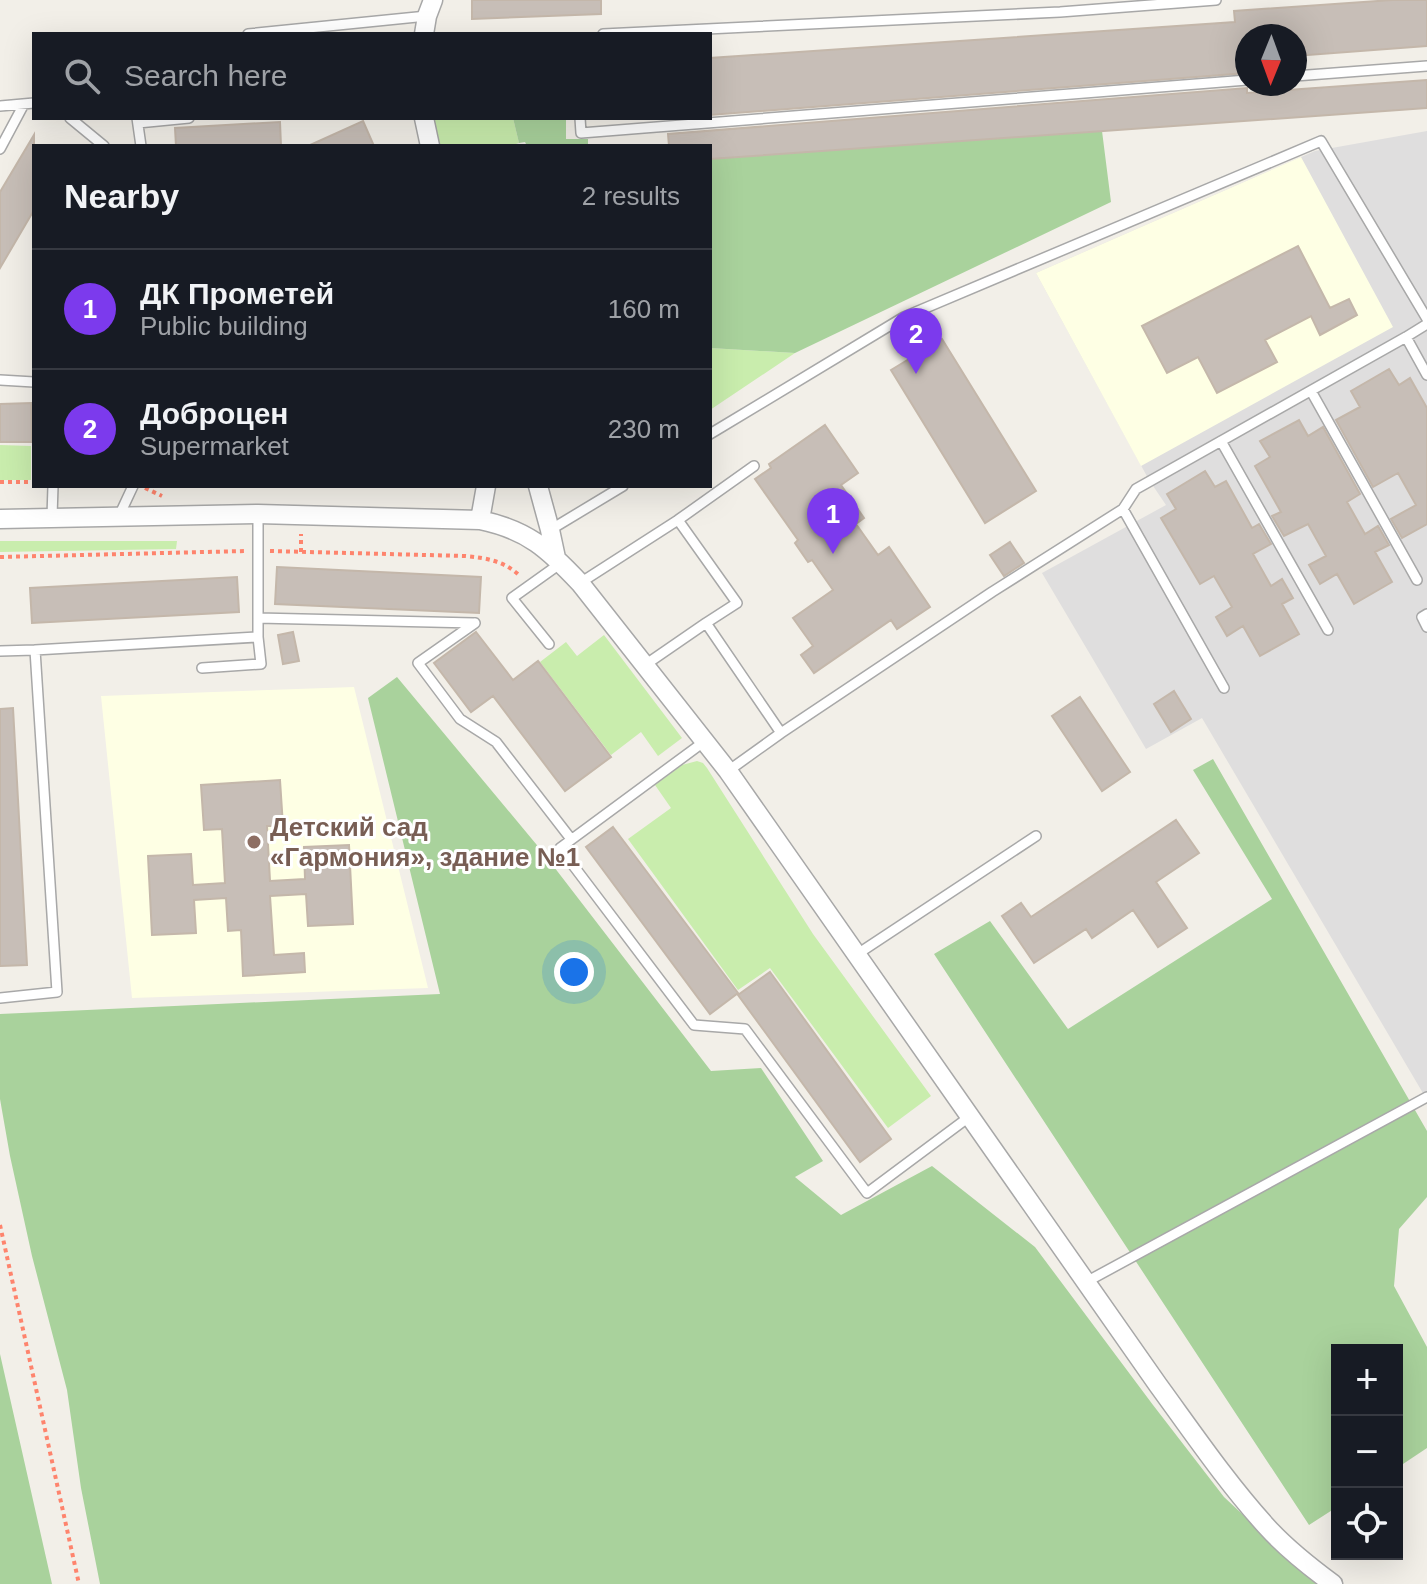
<!DOCTYPE html>
<html lang="en">
<head>
<meta charset="utf-8">
<style>
  :root { --surface:#171b24; --page:#242831; --text:#f1f3f6; --muted:#9ea1a6; --line:#363941; --accent:#7c3aed }
  body { margin:0; font-family:Helvetica,sans-serif; background:var(--page); color:var(--text) }
  .controls { position:absolute; right:24px; bottom:24px; display:grid; overflow:hidden; border-radius:0px; box-shadow:0 8px 32px #0002 }
  .controls button { width:72px; height:72px; display:grid; place-items:center; padding:0; border:0; border-bottom:2px solid var(--line); background:var(--surface); color:var(--text); font:40px sans-serif }
  .compass { position:absolute; left:1235px; top:24px; width:72px; height:72px; border-radius:50%; background:var(--surface); box-shadow:0 8px 32px #0002; rotate:181deg }
  .you { position:absolute; left:574px; top:972px; width:28px; height:28px; margin:-20px; border:6px solid #fff; border-radius:50%; background:#1a73e8; box-shadow:0 0 0 12px #1a73e833 }
  .badge { display:grid; place-items:center; width:52px; height:52px; border-radius:50%; background:var(--accent); color:#fff; font-size:26px; font-weight:700 }
  .pin { position:absolute; translate:-50% -66px; filter:drop-shadow(0 2px 4px #0008) }
  .pin::after { content:''; position:absolute; top:42px; width:28px; height:24px; background:inherit; clip-path:polygon(0 0,100% 0,50% 100%) }
  .list { margin:0; padding:0; list-style:none }
  h2 { display:flex; justify-content:space-between; align-items:center; height:104px; margin:0; padding:0 32px; font-size:34px }
  h2 small { font-size:26px; font-weight:400; color:var(--muted) }
  .list li { display:grid; grid-template-columns:52px 1fr auto; gap:24px; align-items:center; box-sizing:border-box; height:120px; padding:0 32px; border-top:2px solid var(--line) }
  .list b { display:block; font-size:30px; white-space:nowrap }
  .list p { margin:0; font-size:26px; white-space:nowrap; color:var(--muted) }
  .list em { font-size:26px; font-style:normal; color:var(--muted) }
  .icon { flex:none; width:44px; height:44px; fill:none; stroke:currentColor; stroke-width:2; stroke-linecap:round; stroke-linejoin:round }
  .map { position:relative; flex:none; width:1427px; height:1584px; overflow:hidden }
  .search { position:absolute; background:var(--surface); box-shadow:0 8px 32px #0002; left:32px; top:32px; width:680px; height:88px; display:flex; align-items:center; gap:20px; box-sizing:border-box; padding:0 28px; border-radius:0px; color:var(--muted); font-size:30px }
  .panel { position:absolute; background:var(--surface); box-shadow:0 8px 32px #0002; left:32px; top:144px; width:680px; height:344px; border-radius:0px }
  .map>svg:first-child { display:block }
  .residential { fill:#dfdede }
  .education { fill:#feffe4 }
  .grass { fill:#c9edad }
  .forest { fill:#a9d29c }
  .building { fill:#c7beb7; stroke:#c4b7aa; stroke-width:2 }
  .lines { fill:none; stroke-linecap:round; stroke-linejoin:round }
  .lane-casing { stroke:#a8a8a8; stroke-width:12 }
  .street-casing { stroke:#a8a8a8; stroke-width:21 }
  .path { stroke:#fe846d; stroke-width:4; stroke-dasharray:4 4; stroke-linecap:butt }
  .lane { stroke:#fff; stroke-width:9 }
  .street { stroke:#fff; stroke-width:18 }
  .education-dot { fill:#8d6e63; stroke:#fff; stroke-width:3 }
  .labels { text-anchor:middle; stroke-width:6; stroke-linejoin:round; paint-order:stroke }
  .education-label { font-size:26px; font-weight:bold; fill:#785e54; stroke:#fff; text-anchor:start }
</style>
</head>
<body>
<div class="map">
<svg width="1427" height="1584" viewBox="0 0 1427 1584">
  <rect width="100%" height="100%" fill="#f2efe8"/>
  <path class="residential" d="M 1427,131 L 1427,1100 L 1202,718 L 1146,749 L 1042,573 L 1166,505 L 1149,480 L 1036,273 L 1315,151 Z"/>
  <path class="education" d="M 1301,157 L 1393,327 L 1141,466 L 1036,273 Z
    M 354,687 L 428,988 L 132,998 L 101,696 Z"/>
  <path class="grass" d="M 433,118 L 513,118 L 519,143 L 510,146 L 437,146 Z
    M 710,348 L 795,353 L 710,410 Z
    M 0,445 L 31,446 L 31,480 L 0,480 Z
    M 0,541 L 177,541 L 176,549 L 0,552 Z
    M 604,635 L 682,738 L 658,756 L 641,732 L 611,755 L 540,662 L 566,642 L 577,656 Z
    M 697,761 L 703,763 L 707,768 L 813,934 L 931,1096 L 888,1128 L 770,968 L 738,990 L 628,839 L 671,808 L 655,785 L 682,765 Z"/>
  <path class="forest" d="M 513,118 L 566,118 L 566,139 L 588,139 L 588,146 L 527,146 L 525,142 L 519,143 Z
    M 1102,131 L 1111,202 L 795,353 L 710,348 L 710,159 Z
    M 397,677 L 541,850 L 711,1071 L 761,1068 L 823,1161 L 795,1177 L 841,1215 L 932,1166 L 1035,1247 L 1153,1405 L 1224,1497 L 1317,1584 L 100,1584 L 81,1488 L 67,1390 L 32,1256 L 10,1156 L 0,1099 L 0,1014 L 440,994 L 368,698 Z
    M 1213,759 L 1427,1131 L 1427,1197 L 1399,1229 L 1394,1286 L 1427,1347 L 1427,1448 L 1397,1468 L 1397,1350 L 1337,1350 L 1337,1507 L 1309,1525 L 934,954 L 990,921 L 1068,1029 L 1272,899 L 1193,770 Z
    M 0,1354 L 52,1584 L 0,1584 Z"/>
  <path class="building" d="M 472,0 L 601,0 L 601,14 L 472,19 Z
    M 1392,0 L 1427,0 L 1427,46 L 1295,56 L 1295,36 L 1247,36 L 1247,73 L 710,115 L 710,58 L 1235,22 L 1234,11 Z
    M 1427,80 L 1427,108 L 710,159 L 710,146 L 669,146 L 668,134 L 1247,88 L 1247,93 Z
    M 363,121 L 374,146 L 308,146 Z
    M 280,122 L 281,146 L 176,146 L 175,128 Z
    M 34,135 L 34,210 L 0,268 L 0,192 Z
    M 1298,246 L 1330,308 L 1349,299 L 1357,315 L 1320,335 L 1311,316 L 1265,340 L 1277,362 L 1217,393 L 1198,357 L 1167,373 L 1142,326 Z
    M 942,339 L 1036,491 L 985,523 L 891,370 Z
    M 1389,369 L 1399,385 L 1410,378 L 1427,408 L 1427,524 L 1402,538 L 1391,519 L 1416,505 L 1398,473 L 1373,487 L 1336,420 L 1360,407 L 1351,391 Z
    M 31,403 L 32,442 L 0,442 L 0,404 Z
    M 1299,420 L 1308,436 L 1323,427 L 1360,494 L 1347,502 L 1365,534 L 1378,526 L 1389,545 L 1375,552 L 1392,582 L 1354,604 L 1337,574 L 1320,584 L 1309,565 L 1326,556 L 1308,524 L 1284,536 L 1272,516 L 1281,512 L 1255,466 L 1270,457 L 1260,441 Z
    M 825,425 L 858,473 L 841,485 L 864,518 L 856,524 L 878,555 L 889,547 L 930,607 L 897,629 L 891,620 L 814,673 L 801,655 L 813,646 L 793,618 L 833,590 L 812,560 L 808,562 L 795,543 L 798,540 L 755,479 L 771,468 L 769,464 Z
    M 1205,471 L 1215,487 L 1226,481 L 1252,528 L 1259,524 L 1271,544 L 1253,554 L 1271,586 L 1282,579 L 1293,598 L 1282,604 L 1299,634 L 1260,656 L 1243,626 L 1227,636 L 1216,617 L 1232,607 L 1214,576 L 1200,584 L 1161,518 L 1176,509 L 1167,494 Z
    M 1010,542 L 1024,563 L 1004,576 L 990,555 Z
    M 277,567 L 481,577 L 479,613 L 275,604 Z
    M 237,577 L 239,612 L 32,623 L 30,588 Z
    M 293,632 L 299,661 L 283,664 L 278,635 Z
    M 476,632 L 513,680 L 538,661 L 611,757 L 565,791 L 493,696 L 471,712 L 434,663 Z
    M 1174,691 L 1191,719 L 1171,732 L 1154,704 Z
    M 1080,697 L 1130,772 L 1102,791 L 1052,716 Z
    M 13,708 L 27,965 L 0,966 L 0,709 Z
    M 280,780 L 283,826 L 267,826 L 270,881 L 305,879 L 304,847 L 349,845 L 353,924 L 308,926 L 306,894 L 270,896 L 274,955 L 304,953 L 305,972 L 243,976 L 241,930 L 228,931 L 226,898 L 194,900 L 196,933 L 152,935 L 148,856 L 191,854 L 193,885 L 225,883 L 222,829 L 204,830 L 201,785 Z
    M 1176,820 L 1199,853 L 1156,882 L 1187,928 L 1158,947 L 1133,910 L 1092,938 L 1086,929 L 1034,963 L 1002,916 L 1021,903 L 1031,917 Z
    M 613,827 L 738,993 L 710,1014 L 586,847 Z
    M 770,972 L 891,1139 L 860,1162 L 738,995 Z"/>
  <g class="lines">
    <defs>
      <path id="lane" d="M 248,34 L 427,16
        M 603,34 L 1060,12 L 1216,0
        M 1295,76 L 1427,66
        M 0,106 L 34,103
        M 70,118 L 104,146
        M 137,118 L 141,146
        M 580,118 L 581,133 L 1247,80
        M 138,123 L 189,118
        M 0,149 L 24,104
        M 904,317 L 1321,141 L 1427,319
        M 1406,337 L 1427,375
        M 0,380 L 34,382
        M 1311,391 L 1417,580
        M 710,434 L 904,317 L 917,339
        M 1221,441 L 1328,630
        M 1123,509 L 1224,688
        M 119,516 L 133,486
        M 52,517 L 53,486
        M 678,520 L 754,466
        M 550,530 L 623,486
        M 580,583 L 678,520 L 737,603 L 706,623 L 781,733 L 728,771
        M 1427,614 L 1422,617 L 1427,627
        M 258,618 L 474,623
        M 475,623 L 418,663 L 460,719 L 496,742 L 571,839
        M 549,644 L 512,598 L 561,563
        M 0,651 L 35,650
        M 645,665 L 706,623
        M 202,668 L 261,664 L 258,637
        M 781,733 L 992,592 L 1123,509 L 1136,489 L 1406,337 L 1427,324
        M 705,741 L 560,848 L 694,1025 L 745,1029 L 867,1193 L 969,1117
        M 856,955 L 1036,836
        M 0,998 L 57,992 L 35,650 L 258,637 L 258,514
        M 1086,1282 L 1427,1097"/>
      <path id="street" d="M 424,34 L 427,16 L 433,0
        M 424,118 L 430,146
        M 538,486 L 550,530 L 556,558
        M 0,519 L 258,514 L 480,520 C 528,530 548,549 580,583 L 728,771 L 1158,1385 C 1193,1433 1227,1483 1267,1527 C 1286,1548 1310,1567 1333,1584
        M 480,520 L 486,486"/>
    </defs>
    <use href="#lane" class="lane-casing"/>
    <use href="#street" class="street-casing"/>
    <path class="path" d="M 0,482 L 34,482
      M 145,488 L 162,496
      M 270,551 L 465,556 C 487,558 504,561 520,576
      M 301,552 L 301,534
      M 0,557 L 246,551
      M 0,1225 L 79,1584"/>
    <use href="#lane" class="lane"/>
    <use href="#street" class="street"/>
  </g>
  <circle class="education-dot" cx="254" cy="842" r="8"/>
  <g class="labels">
    <g class="education-label">
      <text x="270" y="836">Детский сад<tspan x="270" dy="30">«Гармония», здание №1</tspan></text>
    </g>
  </g>
</svg>
<div class="controls">
<button>+</button>
<button>−</button>
<button><svg class="icon" aria-label="locate" viewBox="0 0 24 24"><circle cx="12" cy="12" r="6"/><path d="M12 2v4M12 18v4M2 12h4M18 12h4"/></svg></button>
</div>
<svg class="compass" viewBox="-18 -18 36 36"><path d="M0-13l5 13h-10z" fill="#e53935"/><path d="M0 13l5-13h-10z" fill="#9ea1a6"/></svg>
<div class="you"></div>
<div class="pin badge" style="left:833px;top:554px">1</div>
<div class="pin badge" style="left:916px;top:374px">2</div>
<div class="search"><svg class="icon" aria-label="search" viewBox="0 0 24 24"><circle cx="10" cy="10" r="6"/><path d="M15 15l6 6"/></svg>Search here</div>
<section class="panel">
<h2>Nearby<small>2 results</small></h2>
<ul class="list">
<li><span class="badge">1</span><div><b>ДК Прометей</b><p>Public building</p></div><em>160 m</em></li>
<li><span class="badge">2</span><div><b>Доброцен</b><p>Supermarket</p></div><em>230 m</em></li>
</ul>
</section>
</div>
</body>
</html>
